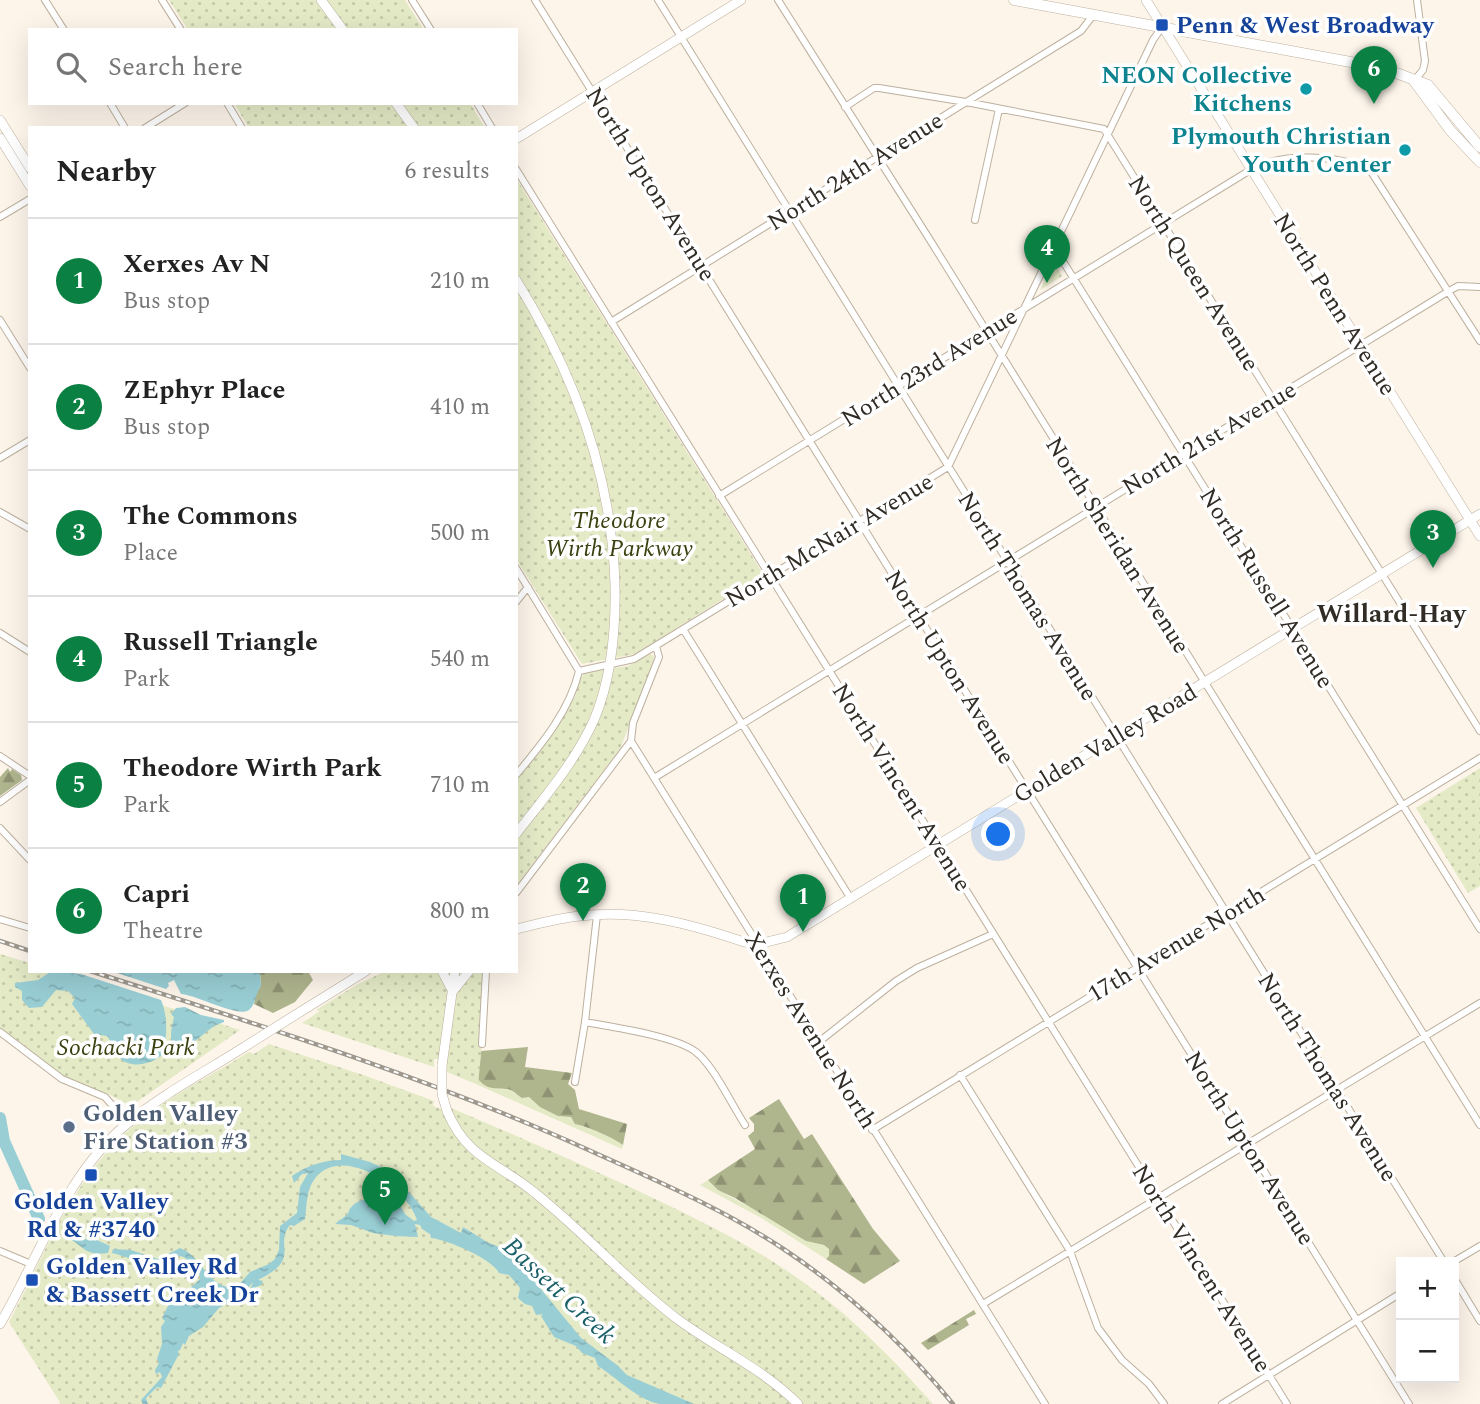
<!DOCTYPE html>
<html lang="en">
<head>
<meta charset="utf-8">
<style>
  :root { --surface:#fff; --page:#f6f6f6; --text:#222; --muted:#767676; --line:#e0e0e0; --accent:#0b8043 }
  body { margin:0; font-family:Spectral,serif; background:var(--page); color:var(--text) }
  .controls { position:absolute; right:21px; bottom:21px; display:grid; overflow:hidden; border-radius:0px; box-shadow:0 7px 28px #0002 }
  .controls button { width:63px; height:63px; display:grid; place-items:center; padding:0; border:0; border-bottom:2px solid var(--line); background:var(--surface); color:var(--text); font:35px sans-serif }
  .you { position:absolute; left:999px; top:835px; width:24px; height:24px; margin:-18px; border:5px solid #fff; border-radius:50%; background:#1a73e8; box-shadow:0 0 0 10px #1a73e833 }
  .badge { display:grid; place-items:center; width:46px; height:46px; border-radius:50%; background:var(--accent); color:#fff; font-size:23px; font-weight:700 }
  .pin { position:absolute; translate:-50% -58px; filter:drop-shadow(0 2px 4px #0008) }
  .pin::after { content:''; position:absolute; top:37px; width:24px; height:21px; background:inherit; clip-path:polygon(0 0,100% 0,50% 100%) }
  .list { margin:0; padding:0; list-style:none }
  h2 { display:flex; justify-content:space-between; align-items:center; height:91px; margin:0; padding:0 28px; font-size:30px }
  h2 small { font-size:23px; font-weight:400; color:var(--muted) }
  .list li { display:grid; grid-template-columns:46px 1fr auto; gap:21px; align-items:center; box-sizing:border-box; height:126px; padding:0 28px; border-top:2px solid var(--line) }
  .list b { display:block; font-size:26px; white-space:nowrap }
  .list p { margin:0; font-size:23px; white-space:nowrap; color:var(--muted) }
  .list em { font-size:23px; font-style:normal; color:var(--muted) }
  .icon { flex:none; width:38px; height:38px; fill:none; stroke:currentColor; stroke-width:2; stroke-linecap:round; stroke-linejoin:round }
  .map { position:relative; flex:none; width:1480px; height:1404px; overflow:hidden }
  .search { position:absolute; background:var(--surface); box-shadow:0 7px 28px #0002; left:28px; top:28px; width:490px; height:77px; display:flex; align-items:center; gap:18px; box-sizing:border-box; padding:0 24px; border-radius:0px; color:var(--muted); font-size:26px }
  .panel { position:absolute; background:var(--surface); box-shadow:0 7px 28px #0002; left:28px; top:126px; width:490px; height:847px; border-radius:0px }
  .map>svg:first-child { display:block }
  .green { fill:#e4eac6 }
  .forest { fill:url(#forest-firs) }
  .park { fill:url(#park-dots) }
  .water { fill:url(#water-ripples) }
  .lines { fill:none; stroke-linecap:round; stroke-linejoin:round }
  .river { stroke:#99ced5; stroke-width:12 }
  .street-casing { stroke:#bdb09e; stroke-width:8 }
  .secondary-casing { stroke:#bdb09e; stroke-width:10 }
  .primary-casing { stroke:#bdb09e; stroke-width:11 }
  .street { stroke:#fff; stroke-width:6 }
  .secondary { stroke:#fff; stroke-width:9 }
  .primary { stroke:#fff; stroke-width:10 }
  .rail-casing { stroke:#9e988e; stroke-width:4.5 }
  .rail { stroke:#fff; stroke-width:2; stroke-dasharray:5; stroke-linecap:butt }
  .secondary-bridge-casing { stroke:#bdb09e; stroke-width:10; stroke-linecap:butt }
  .secondary-bridge { stroke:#fff; stroke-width:9 }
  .transit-dot { fill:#1a4fb4; stroke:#fff; stroke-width:2.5 }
  .culture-dot { fill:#0f9aa8; stroke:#fff; stroke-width:2.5 }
  .service-dot { fill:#5c6f8a; stroke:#fff; stroke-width:2.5 }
  .labels { text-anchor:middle; stroke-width:7; stroke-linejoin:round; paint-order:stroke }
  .transit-label { font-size:24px; font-weight:bold; fill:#164399; stroke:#fff; text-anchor:start }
  .culture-label { font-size:24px; font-weight:bold; fill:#0d838f; stroke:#fff; text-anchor:end }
  .street-label { font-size:24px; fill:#312c25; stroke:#fff }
  .park-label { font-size:24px; font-style:italic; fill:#3b400f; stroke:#fff }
  .service-label { font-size:24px; font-weight:bold; fill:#4e5e75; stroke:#fff; text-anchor:start }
  .neighbourhood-label { font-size:26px; font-weight:bold; fill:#312c25; stroke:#fff }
  .water-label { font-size:26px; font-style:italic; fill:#1c626b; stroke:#fff }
</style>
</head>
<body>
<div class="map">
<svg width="1480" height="1404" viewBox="0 0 1480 1404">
  <defs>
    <pattern id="forest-firs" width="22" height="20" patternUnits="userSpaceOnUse" patternTransform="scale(1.75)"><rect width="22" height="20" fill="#afb58d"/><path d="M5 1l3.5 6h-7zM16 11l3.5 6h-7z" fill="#8f9373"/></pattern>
    <pattern id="park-dots" width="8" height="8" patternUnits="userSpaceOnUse" patternTransform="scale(1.75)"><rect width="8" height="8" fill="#e4eac6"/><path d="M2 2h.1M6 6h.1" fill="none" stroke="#c4c9aa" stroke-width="1.8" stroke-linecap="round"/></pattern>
    <pattern id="water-ripples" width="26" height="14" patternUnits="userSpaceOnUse" patternTransform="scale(1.75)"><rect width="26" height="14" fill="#99ced5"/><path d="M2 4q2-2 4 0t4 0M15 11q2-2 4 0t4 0" fill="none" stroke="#84b1b7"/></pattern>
  </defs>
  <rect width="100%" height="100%" fill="#fdf5ea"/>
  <path class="green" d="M 478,1079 C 486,1089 495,1088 506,1089 C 512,1090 516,1095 522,1098 L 529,1097 C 544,1106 551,1115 571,1117 L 576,1124 C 590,1127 611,1136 623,1145 L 622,1149 L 478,1085 Z
    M 708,1180 L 727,1195 L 775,1220 L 806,1241 L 824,1245 L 829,1249 L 829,1256 L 826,1259 L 763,1219 L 700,1185 Z"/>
  <path class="forest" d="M 8,768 L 10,772 L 12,769 L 21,775 L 22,780 L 0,796 L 0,777 Z
    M 260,971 L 308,971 L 313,980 L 295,1002 L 273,1013 L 254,1004 L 256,992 L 261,986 Z
    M 528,1047 L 525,1067 L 572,1073 L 568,1084 L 575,1090 L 579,1109 L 627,1124 L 623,1145 C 614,1138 587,1126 575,1124 L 571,1117 L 558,1116 L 540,1107 L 529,1097 L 522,1098 C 517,1095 512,1089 506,1089 C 494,1088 487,1090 478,1079 L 481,1051 Z
    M 779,1099 L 804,1139 L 812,1134 L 873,1229 L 900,1261 L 864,1284 L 826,1259 L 829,1256 L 829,1249 L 824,1245 L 806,1241 L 735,1198 L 718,1190 L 708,1180 L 755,1149 L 748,1136 L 754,1131 L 754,1124 L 749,1118 Z
    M 974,1310 L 976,1314 L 966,1319 L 969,1325 L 928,1350 L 921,1343 Z"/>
  <path class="park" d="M 169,0 L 405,0 L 424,30 L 188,30 Z
    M 234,103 L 470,103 L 485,128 L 249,128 Z
    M 516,178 L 762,572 L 760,576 L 635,654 L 582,664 L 516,559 Z
    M 1054,262 L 1062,276 L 1040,290 Z
    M 650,654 L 654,656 L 652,667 L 620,749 L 516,886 L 516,780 L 559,723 L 575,697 L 581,677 L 586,672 L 628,666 Z
    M 1480,768 L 1480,886 L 1468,893 L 1416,808 Z
    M 0,954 L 30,963 L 30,971 L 55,971 L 240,1030 L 131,1106 L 110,1095 L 64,1078 L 0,1031 Z
    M 386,971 L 483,971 L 478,1043 L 482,1044 L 478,1085 L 447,1072 L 447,1068 L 439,1064 L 439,1059 L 434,1059 L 434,1067 L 302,1023 L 320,1011 L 316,1010 L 358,984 Z
    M 269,1044 L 366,1076 L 434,1101 L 433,1106 L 452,1113 L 451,1108 C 511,1133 571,1160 630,1187 C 691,1216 751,1244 806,1284 C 854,1319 894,1360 933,1404 L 61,1404 L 9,1322 C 43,1258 70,1185 123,1135 C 159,1101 207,1078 249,1052 L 254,1054 Z"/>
  <path class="water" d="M 52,971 L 81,974 L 161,1000 C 168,1016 168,1040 161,1056 C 148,1065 131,1069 118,1057 C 112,1051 112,1042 107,1036 L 94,1034 L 72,1004 L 75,998 L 68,991 L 56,990 L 42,1007 L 29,1008 L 22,1000 L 22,991 L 15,987 L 15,983 L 38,980 Z
    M 111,971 L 172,971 L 173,974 L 176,971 L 260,971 L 261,986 C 255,994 256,1004 249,1010 C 238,1018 197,995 181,994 L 174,980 L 168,983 L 169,986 L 166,989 Z
    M 185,1007 L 201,1015 L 224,1020 L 224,1022 L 214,1026 L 180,1053 C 167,1045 171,1030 174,1017 L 171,1014 L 176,1008 Z
    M 341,1154 L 370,1162 L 389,1171 L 403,1181 L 408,1191 L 431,1217 L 461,1233 L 463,1227 L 487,1242 L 506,1250 L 527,1272 L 581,1338 L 617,1365 L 627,1375 L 694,1404 C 683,1404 671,1404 660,1404 C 641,1402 614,1376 598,1366 L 595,1358 L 582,1353 L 576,1346 L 554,1337 L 541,1316 L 543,1314 L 536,1315 L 532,1306 L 525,1304 L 518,1298 L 520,1288 L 509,1275 L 499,1273 C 490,1256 440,1238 431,1238 L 430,1234 L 422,1229 L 420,1225 L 415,1224 L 418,1237 L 395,1236 L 373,1233 L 351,1225 L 335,1224 L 348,1214 C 351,1199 373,1196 385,1199 C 392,1202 393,1206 400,1205 L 405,1214 L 414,1221 L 417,1220 C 408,1189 344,1144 316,1177 C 306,1189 307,1204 305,1219 L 294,1226 L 290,1225 C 273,1247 303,1258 258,1280 L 263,1281 L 261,1285 L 250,1290 L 253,1282 L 244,1293 L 219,1308 L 203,1327 L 189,1336 L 185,1345 L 183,1343 L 180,1350 L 178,1351 L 179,1354 L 161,1388 L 157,1387 L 146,1398 L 148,1404 L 143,1404 L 141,1400 L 162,1377 L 160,1372 L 156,1374 L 155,1370 L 159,1363 L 157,1359 L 162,1344 L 161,1327 L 165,1321 L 162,1318 C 165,1313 167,1306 171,1302 C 180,1294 191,1289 200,1279 L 200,1276 C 193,1266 189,1256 175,1255 C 175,1256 169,1263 168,1264 C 156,1271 124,1255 112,1253 L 113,1249 L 131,1250 L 158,1259 L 180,1248 C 204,1257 208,1291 237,1287 L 250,1272 L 269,1264 L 275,1259 L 279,1250 L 280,1226 L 297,1213 L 300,1187 L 308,1173 L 302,1174 L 294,1183 L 292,1176 C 306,1166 324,1160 341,1160 Z
    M 68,1230 L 84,1239 L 97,1240 L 110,1246 L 108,1253 C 83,1256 85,1246 65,1236 Z"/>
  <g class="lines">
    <path class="river" d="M 0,1118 L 4,1141 L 39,1219"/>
    <defs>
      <path id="street" d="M 45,0 L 64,30
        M 162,0 L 181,30
        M 412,0 L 431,30
        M 535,0 L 1409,1404
        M 658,0 L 1444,1262
        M 778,0 L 930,240 L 1480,1125
        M 1414,81 L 1423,70 L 1425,61 L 1417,0
        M 110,103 L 125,128
        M 227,103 L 242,128
        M 477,103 L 492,128
        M 845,107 L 874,88 L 879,88 L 966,102 L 1104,129 L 1480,731
        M 145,128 L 185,103
        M 516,169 L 1287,1404
        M 0,217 L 30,199
        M 975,220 L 999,109
        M 1054,247 L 1480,929
        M 0,320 L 30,368
        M 611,322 L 1081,31 L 1094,14
        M 0,458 L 30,440
        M 719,496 L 1252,169 C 1283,152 1339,155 1370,170 L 1480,341
        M 0,512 L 30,529
        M 516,568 L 579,671
        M 516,602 L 528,587
        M 683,629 L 851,899
        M 0,633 L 30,652
        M 656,646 L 659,657 L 633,723 L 631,741 L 1045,1404
        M 579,671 L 634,659 L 948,467 L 1153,40 L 1162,27
        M 0,756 L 30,776
        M 516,775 C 542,744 570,710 579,671
        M 654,778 L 1449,291 L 1458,286 L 1480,287
        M 0,802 L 30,780
        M 0,828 L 30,860
        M 516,893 L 631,741
        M 0,919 L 30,928
        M 585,1022 C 612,1027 675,1036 696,1052 C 713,1065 732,1105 745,1125
        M 0,1032 L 62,1079 L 105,1097 L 128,1123
        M 820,1041 L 896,981 L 917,968 L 993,934
        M 482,1044 L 486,971
        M 960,1075 L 1070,1251 L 1098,1328 L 1122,1360 L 1149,1384 L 1164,1404
        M 575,1082 L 585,1022 L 597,915
        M 872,1130 L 1480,758
        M 0,1251 L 31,1264
        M 1453,1262 L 1480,1246
        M 1454,1278 L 1480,1321
        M 983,1304 L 1480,1003
        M 1222,1404 L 1401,1293"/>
      <path id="secondary" d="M 321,0 L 343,30
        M 1146,0 L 1480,536
        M 396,103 L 414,128
        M 0,120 L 30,168
        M 0,138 L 30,186
        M 516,139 L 741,0
        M 516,280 C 574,373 612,474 615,585 C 616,631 612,677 594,720 C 575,762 544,798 516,834
        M 516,929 C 537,924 558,918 580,916 C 636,909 691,924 744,942 L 758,944 L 787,937 L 1480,514
        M 442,971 L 451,988
        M 453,991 L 469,971
        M 308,1007 L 366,971
        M 442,1066 L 455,971
        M 447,1111 C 467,1159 499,1163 535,1193 C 584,1232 626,1280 676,1318 C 716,1348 762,1368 798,1404
        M 0,1324 C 40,1256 65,1174 129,1122 C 163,1094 203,1073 241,1049"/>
      <path id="primary" d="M 1014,0 L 1383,68 L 1428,85 L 1480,147
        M 1414,81 L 1450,130 L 1480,162"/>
    </defs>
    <use href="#street" class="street-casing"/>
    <use href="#secondary" class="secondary-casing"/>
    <use href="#primary" class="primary-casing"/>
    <use href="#street" class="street"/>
    <use href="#secondary" class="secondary"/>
    <use href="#primary" class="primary"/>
    <defs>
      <path id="rail" d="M 0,941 L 30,951
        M 90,971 C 260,1025 431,1078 593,1152 C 657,1181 723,1209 782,1248 C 847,1291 904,1344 953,1404"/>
    </defs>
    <use href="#rail" class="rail-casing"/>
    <use href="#rail" class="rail"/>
    <defs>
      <path id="secondary-bridge" d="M 241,1049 L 308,1007
        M 442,1066 L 442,1094 L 447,1111"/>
    </defs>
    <use href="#secondary-bridge" class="secondary-bridge-casing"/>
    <use href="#secondary-bridge" class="secondary-bridge"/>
  </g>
  <g class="transit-dot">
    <rect x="1155" y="18" width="14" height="14" rx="3.5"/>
    <rect x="84" y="1168" width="14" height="14" rx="3.5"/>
    <rect x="25" y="1273" width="14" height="14" rx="3.5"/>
  </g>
  <g class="culture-dot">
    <circle cx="1306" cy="89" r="7"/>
    <circle cx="1405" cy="150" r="7"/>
  </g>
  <circle class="service-dot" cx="69" cy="1127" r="7"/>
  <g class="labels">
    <g class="transit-label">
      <text x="1176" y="33">Penn &amp; West Broadway</text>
      <text x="91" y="1209" text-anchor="middle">Golden Valley<tspan x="91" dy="28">Rd &amp; #3740</tspan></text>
      <text x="46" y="1274">Golden Valley Rd<tspan x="46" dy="28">&amp; Bassett Creek Dr</tspan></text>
    </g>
    <g class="culture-label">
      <text x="1292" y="83">NEON Collective<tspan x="1292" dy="28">Kitchens</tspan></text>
      <text x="1391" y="144">Plymouth Christian<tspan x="1391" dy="28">Youth Center</tspan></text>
    </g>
    <g class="street-label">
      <text transform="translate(855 171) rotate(-32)" y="8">North 24th Avenue</text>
      <text transform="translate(651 184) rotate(58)" y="8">North Upton Avenue</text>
      <text transform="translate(1194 273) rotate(58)" y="8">North Queen Avenue</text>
      <text transform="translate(1335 304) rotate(58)" y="8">North Penn Avenue</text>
      <text transform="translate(929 367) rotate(-32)" y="8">North 23rd Avenue</text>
      <text transform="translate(1209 438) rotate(-31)" y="8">North 21st Avenue</text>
      <text transform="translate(829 540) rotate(-31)" y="8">North McNair Avenue</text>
      <text transform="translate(1118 545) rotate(58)" y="8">North Sheridan Avenue</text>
      <text transform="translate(1267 588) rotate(58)" y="8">North Russell Avenue</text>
      <text transform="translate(1028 596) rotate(58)" y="8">North Thomas Avenue</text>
      <text transform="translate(950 667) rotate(58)" y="8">North Upton Avenue</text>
      <text transform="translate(1105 743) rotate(-31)" y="8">Golden Valley Road</text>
      <text transform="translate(902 787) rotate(58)" y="8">North Vincent Avenue</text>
      <text transform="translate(1176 944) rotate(-31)" y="8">17th Avenue North</text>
      <text transform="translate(811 1030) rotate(58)" y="8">Xerxes Avenue North</text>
      <text transform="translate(1328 1077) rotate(58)" y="8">North Thomas Avenue</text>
      <text transform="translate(1250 1148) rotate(58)" y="8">North Upton Avenue</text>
      <text transform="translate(1202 1268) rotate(58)" y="8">North Vincent Avenue</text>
    </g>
    <g class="park-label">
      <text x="619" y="528">Theodore<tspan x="619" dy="28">Wirth Parkway</tspan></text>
      <text x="126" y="1055">Sochacki Park</text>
    </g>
    <g class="service-label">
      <text x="83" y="1121">Golden Valley<tspan x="83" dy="28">Fire Station #3</tspan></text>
    </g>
    <g class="neighbourhood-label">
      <text x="1391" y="622">Willard-Hay</text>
    </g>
    <g class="water-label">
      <text transform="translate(560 1290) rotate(43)" y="9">Bassett Creek</text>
    </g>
  </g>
</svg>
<div class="controls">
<button>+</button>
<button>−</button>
</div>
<div class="you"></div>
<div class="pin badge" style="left:803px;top:932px">1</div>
<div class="pin badge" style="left:583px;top:921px">2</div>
<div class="pin badge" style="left:1433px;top:568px">3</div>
<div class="pin badge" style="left:1047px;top:283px">4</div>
<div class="pin badge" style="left:385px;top:1225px">5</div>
<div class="pin badge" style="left:1374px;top:104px">6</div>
<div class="search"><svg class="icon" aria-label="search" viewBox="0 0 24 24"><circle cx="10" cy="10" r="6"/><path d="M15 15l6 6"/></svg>Search here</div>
<section class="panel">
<h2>Nearby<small>6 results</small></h2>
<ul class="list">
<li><span class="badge">1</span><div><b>Xerxes Av N</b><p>Bus stop</p></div><em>210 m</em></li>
<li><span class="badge">2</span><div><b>ZEphyr Place</b><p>Bus stop</p></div><em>410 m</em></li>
<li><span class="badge">3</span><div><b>The Commons</b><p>Place</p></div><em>500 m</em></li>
<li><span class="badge">4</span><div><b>Russell Triangle</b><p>Park</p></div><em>540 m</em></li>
<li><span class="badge">5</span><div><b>Theodore Wirth Park</b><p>Park</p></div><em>710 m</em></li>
<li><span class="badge">6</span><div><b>Capri</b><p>Theatre</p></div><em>800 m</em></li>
</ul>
</section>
</div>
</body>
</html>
